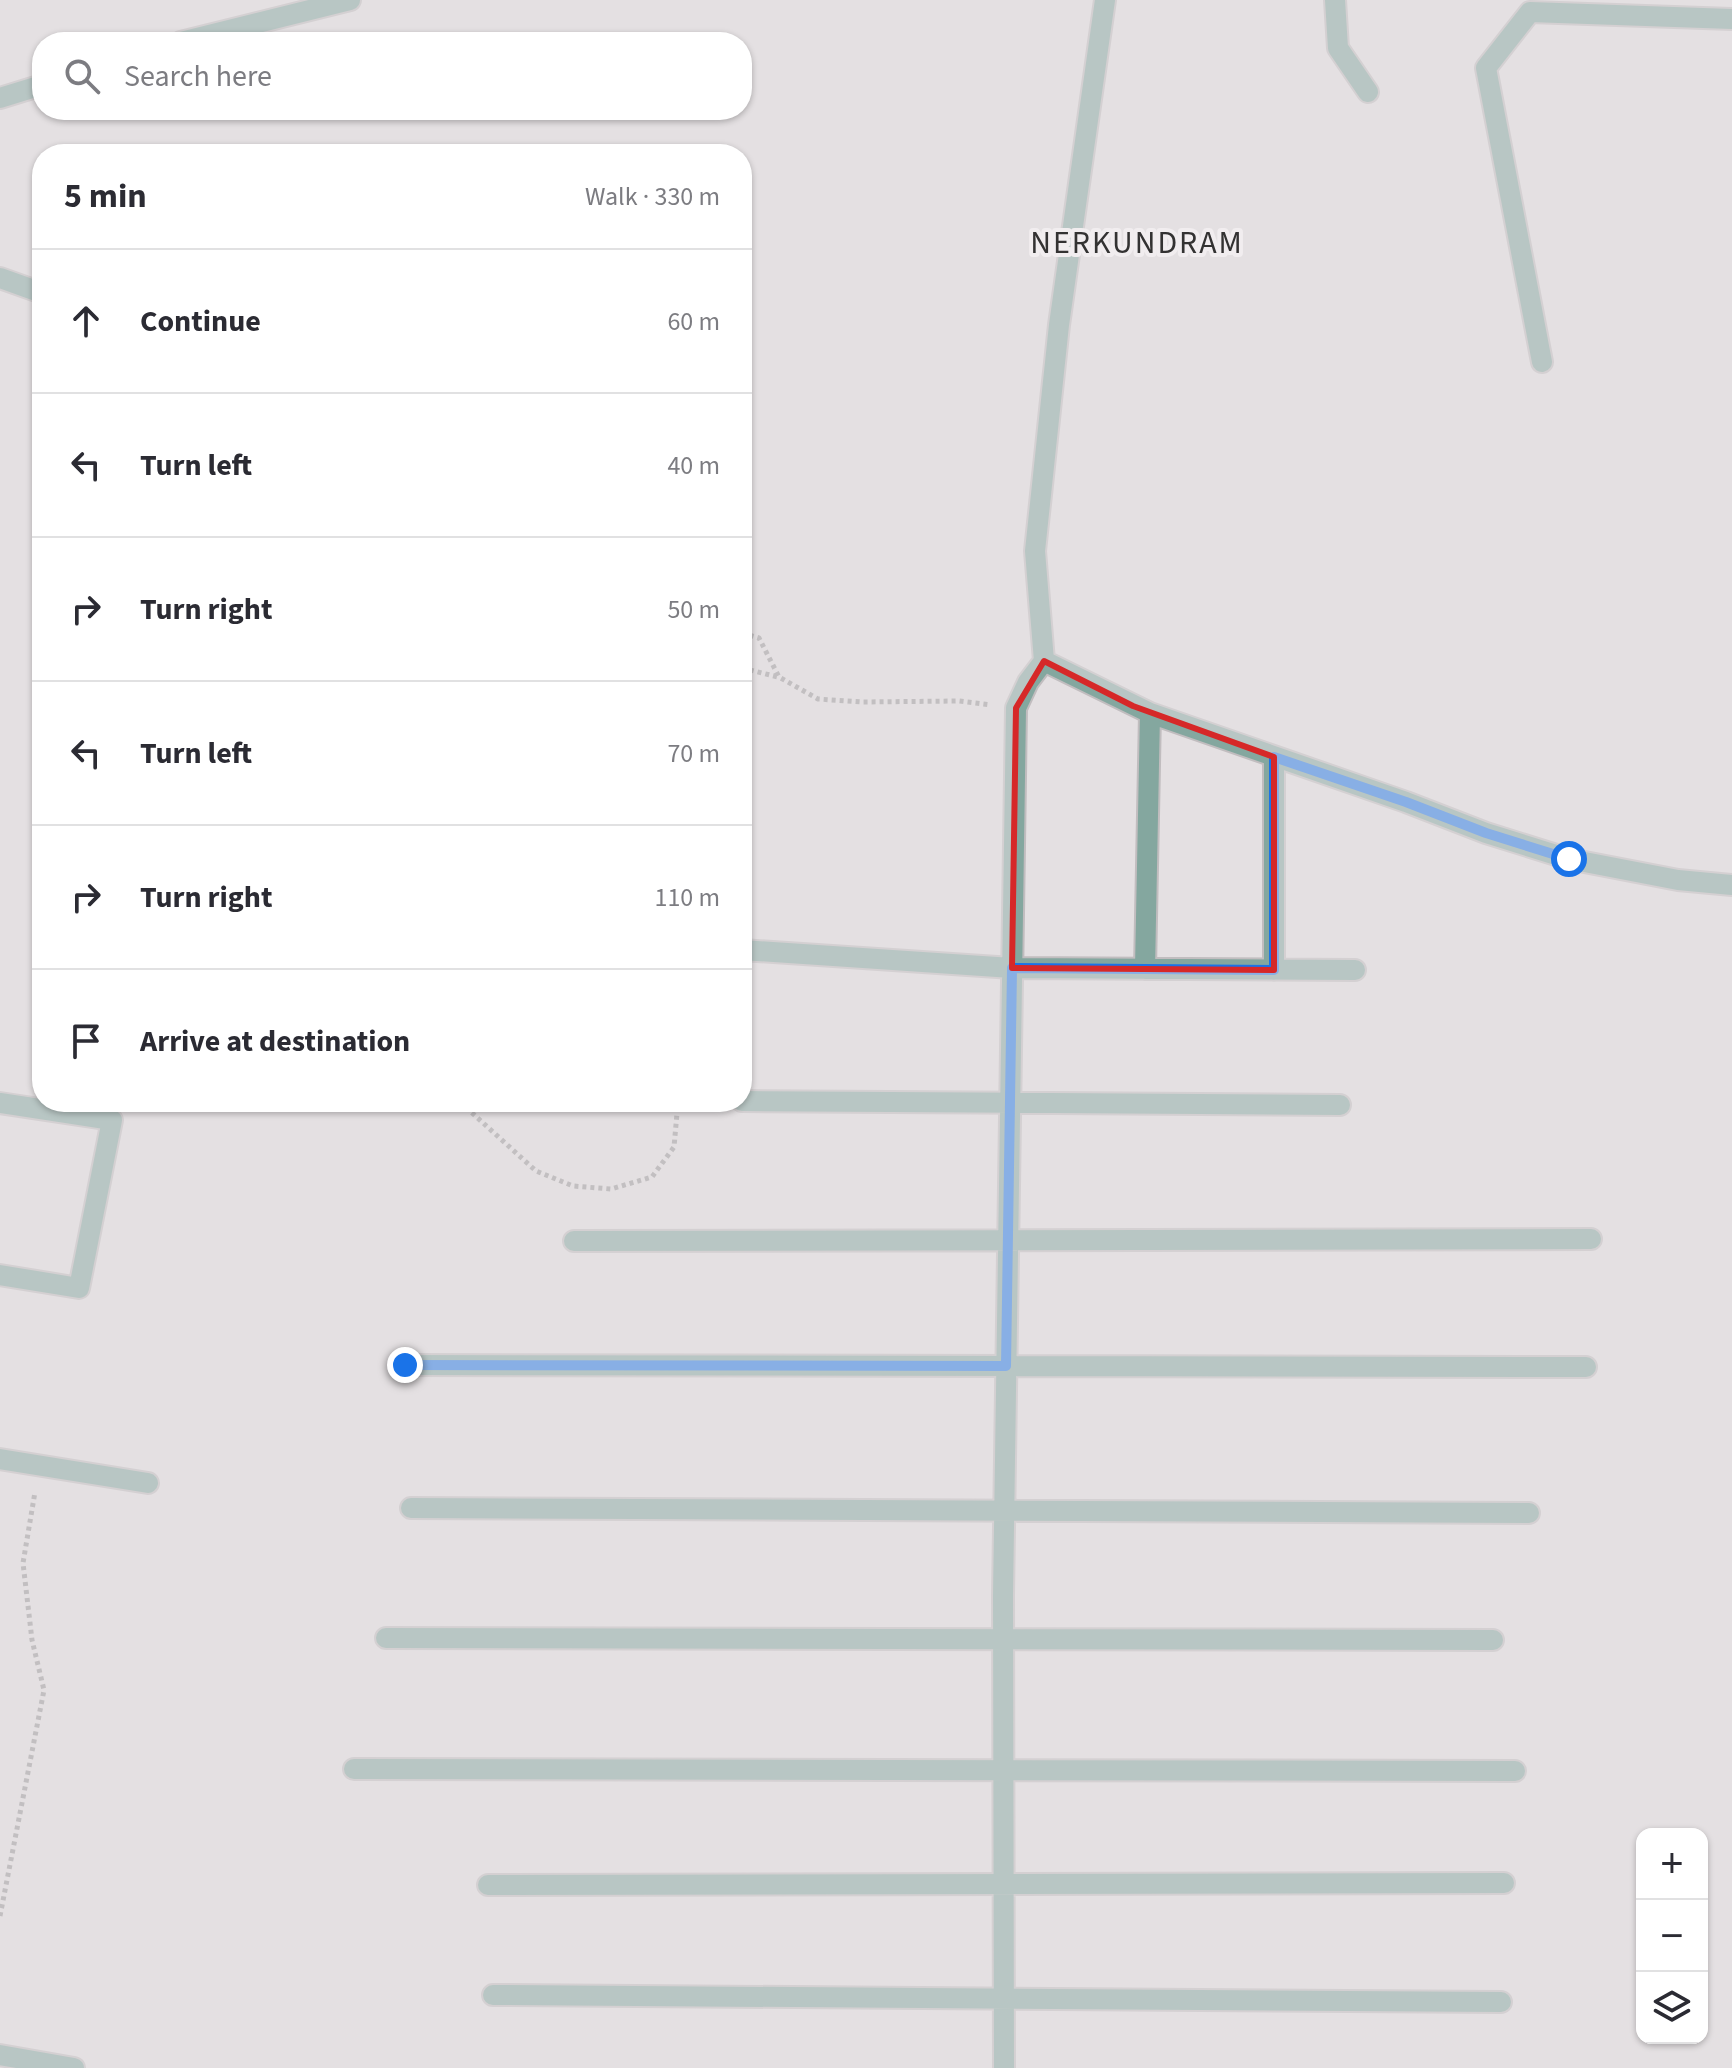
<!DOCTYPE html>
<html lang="en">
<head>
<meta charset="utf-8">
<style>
  :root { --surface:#fff; --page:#f2f2f3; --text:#2b2b33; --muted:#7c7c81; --line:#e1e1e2 }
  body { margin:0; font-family:"Source Sans 3",sans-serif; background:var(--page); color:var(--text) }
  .controls { position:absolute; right:24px; bottom:24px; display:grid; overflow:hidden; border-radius:16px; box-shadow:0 2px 6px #0004 }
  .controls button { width:72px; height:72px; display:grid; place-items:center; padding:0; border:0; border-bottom:2px solid var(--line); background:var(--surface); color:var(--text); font:40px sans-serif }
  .stop { position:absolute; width:24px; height:24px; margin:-18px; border:6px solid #1a73e8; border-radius:50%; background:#fff }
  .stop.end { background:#1a73e8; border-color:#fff; box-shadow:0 2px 8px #0008 }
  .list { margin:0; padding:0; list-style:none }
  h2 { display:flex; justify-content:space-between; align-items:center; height:104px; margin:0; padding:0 32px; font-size:34px }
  h2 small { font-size:26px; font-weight:400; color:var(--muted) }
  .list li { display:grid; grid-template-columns:52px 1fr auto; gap:24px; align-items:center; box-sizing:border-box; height:144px; padding:0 32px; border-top:2px solid var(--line) }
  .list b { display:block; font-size:30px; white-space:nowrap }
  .list em { font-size:26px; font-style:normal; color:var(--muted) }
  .icon { flex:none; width:44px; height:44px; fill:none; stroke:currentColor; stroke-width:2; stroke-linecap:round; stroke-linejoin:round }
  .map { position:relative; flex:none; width:1732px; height:2068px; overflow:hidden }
  .search { position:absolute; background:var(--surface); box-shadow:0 2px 6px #0004; left:32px; top:32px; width:720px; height:88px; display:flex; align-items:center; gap:20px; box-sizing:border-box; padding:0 28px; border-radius:32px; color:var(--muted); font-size:30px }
  .panel { position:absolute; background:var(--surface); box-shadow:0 2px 6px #0004; left:32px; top:144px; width:720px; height:968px; border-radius:32px }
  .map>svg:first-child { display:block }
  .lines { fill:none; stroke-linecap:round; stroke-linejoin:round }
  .minor-casing { stroke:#c1bdbf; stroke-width:24 }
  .tertiary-casing { stroke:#c1bdbf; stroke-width:24 }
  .path { stroke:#9a9899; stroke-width:5; stroke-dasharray:4 4; stroke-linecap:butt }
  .minor { stroke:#84a79f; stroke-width:20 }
  .tertiary { stroke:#84a79f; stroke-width:20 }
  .route { stroke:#1a73e8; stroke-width:10 }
  .marked { fill:none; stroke:#d62828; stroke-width:6; stroke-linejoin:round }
  .labels { text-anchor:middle; stroke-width:8; stroke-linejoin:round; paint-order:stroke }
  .quarter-label { font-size:32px; letter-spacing:2px; fill:#333232; stroke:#f1edef }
</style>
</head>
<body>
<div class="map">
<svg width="1732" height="2068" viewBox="0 0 1732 2068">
  <rect width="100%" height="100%" fill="#e4e0e2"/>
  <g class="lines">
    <defs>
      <path id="minor" d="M 1335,0 L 1338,48 L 1368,92
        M 0,278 L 42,293
        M 1542,362 L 1486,68 L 1530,12 L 1732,19
        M 1044,661 L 1150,713 L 1406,802 L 1486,833 L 1569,859 L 1678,880 L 1732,885
        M 1274,757 L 1274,970
        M 742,950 L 1012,968 L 1355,970
        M 1145,969 L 1150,713
        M 742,1101 L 1340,1105
        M 0,1103 L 112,1120 L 79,1288 L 0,1275
        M 574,1241 L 1591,1239
        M 405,1365 L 1586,1367
        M 0,1459 L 148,1483
        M 411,1508 L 1529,1513
        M 386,1638 L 1493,1640
        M 354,1769 L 1515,1771
        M 488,1885 L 1504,1883
        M 493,1995 L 1501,2002
        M 0,2055 L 74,2068
        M 1004,2068 L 1003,1596 L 1016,708 L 1028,682 L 1044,661 L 1035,551 L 1059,325 L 1105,0"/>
      <path id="tertiary" d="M 181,42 L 350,0
        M 0,98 L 42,85"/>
    </defs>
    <use href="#minor" class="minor-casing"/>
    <use href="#tertiary" class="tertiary-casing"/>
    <path class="path" d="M 742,633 L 759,638 L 779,677 L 818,699 L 863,702 L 959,701 L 991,705
      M 742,668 L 778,677
      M 460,1102 L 536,1171 L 573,1186 L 611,1189 L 652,1177 L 674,1147 L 678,1102
      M 0,1916 L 44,1690 L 32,1640 L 23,1563 L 35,1492"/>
    <use href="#minor" class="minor"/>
    <use href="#tertiary" class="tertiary"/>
  </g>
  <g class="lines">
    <path class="route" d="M 405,1365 L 1006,1366 L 1012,968 L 1274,970 L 1274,757 L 1406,802 L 1486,833 L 1569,859"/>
  </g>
  <path d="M0 0H1732V2068H0ZM 1044,661 L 1133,706 L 1274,757 L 1274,970 L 1012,968 L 1016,708 Z" fill="#e4e0e2" fill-opacity=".55" fill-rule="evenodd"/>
  <path class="marked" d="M 1044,661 L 1133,706 L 1274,757 L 1274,970 L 1012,968 L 1016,708 Z"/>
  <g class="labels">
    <g class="quarter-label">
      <text x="1137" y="253">NERKUNDRAM</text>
    </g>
  </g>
</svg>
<div class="controls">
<button>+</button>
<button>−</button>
<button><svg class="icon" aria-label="layers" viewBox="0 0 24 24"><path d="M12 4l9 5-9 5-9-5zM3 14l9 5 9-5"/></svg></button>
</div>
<div class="stop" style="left:1569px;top:859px"></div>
<div class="stop end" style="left:405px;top:1365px"></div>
<div class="search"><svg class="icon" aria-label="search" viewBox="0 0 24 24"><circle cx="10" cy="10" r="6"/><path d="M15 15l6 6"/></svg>Search here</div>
<section class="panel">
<h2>5 min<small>Walk · 330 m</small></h2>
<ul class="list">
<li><svg class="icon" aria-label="ahead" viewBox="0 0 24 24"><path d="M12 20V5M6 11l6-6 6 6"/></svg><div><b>Continue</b></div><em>60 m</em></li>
<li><svg class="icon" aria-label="left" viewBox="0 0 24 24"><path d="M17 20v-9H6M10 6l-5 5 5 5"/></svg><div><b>Turn left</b></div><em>40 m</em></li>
<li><svg class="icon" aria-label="right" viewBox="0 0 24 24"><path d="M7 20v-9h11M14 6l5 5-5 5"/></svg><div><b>Turn right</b></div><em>50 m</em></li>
<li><svg class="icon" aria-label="left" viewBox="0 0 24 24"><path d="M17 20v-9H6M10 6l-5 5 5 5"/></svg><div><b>Turn left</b></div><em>70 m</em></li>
<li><svg class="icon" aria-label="right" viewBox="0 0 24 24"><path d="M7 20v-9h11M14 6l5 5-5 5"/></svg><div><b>Turn right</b></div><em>110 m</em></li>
<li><svg class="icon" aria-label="arrive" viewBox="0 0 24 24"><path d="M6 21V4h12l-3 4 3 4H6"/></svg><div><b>Arrive at destination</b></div></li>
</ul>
</section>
</div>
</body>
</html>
